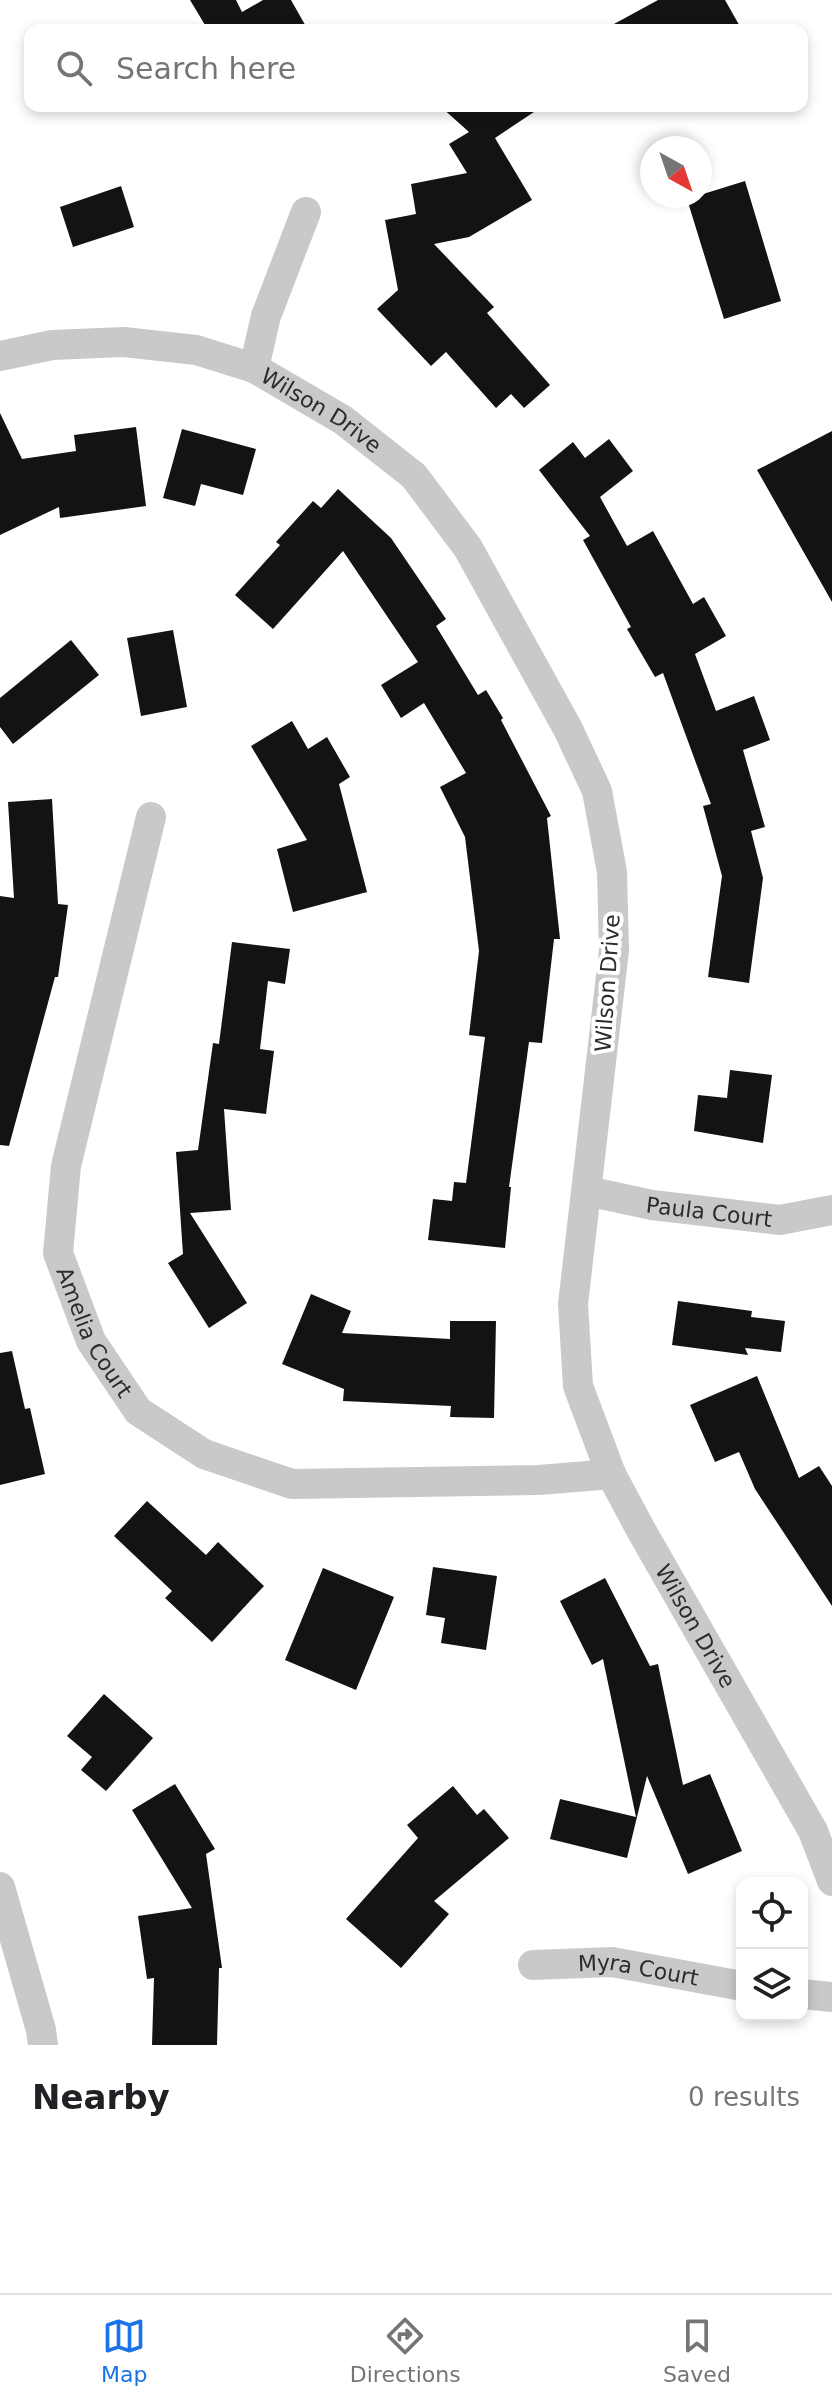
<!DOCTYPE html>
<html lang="en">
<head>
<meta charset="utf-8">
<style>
  :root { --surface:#fff; --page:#f6f6f6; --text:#202124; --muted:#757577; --line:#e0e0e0; --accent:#1a73e8 }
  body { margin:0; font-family:"DejaVu Sans",sans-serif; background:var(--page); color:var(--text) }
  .controls { position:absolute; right:24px; bottom:24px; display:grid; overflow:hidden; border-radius:16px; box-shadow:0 4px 12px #0003 }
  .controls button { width:72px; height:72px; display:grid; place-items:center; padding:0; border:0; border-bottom:2px solid var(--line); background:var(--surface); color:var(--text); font:40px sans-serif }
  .compass { position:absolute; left:640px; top:136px; width:72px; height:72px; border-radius:50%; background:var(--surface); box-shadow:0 4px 12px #0003; rotate:140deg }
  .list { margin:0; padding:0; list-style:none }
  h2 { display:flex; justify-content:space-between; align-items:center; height:104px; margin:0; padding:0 32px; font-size:34px }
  h2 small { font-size:26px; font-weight:400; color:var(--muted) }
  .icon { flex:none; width:44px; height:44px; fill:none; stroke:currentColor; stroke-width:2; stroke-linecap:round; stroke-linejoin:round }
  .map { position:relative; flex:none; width:832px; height:2045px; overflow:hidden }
  .search { position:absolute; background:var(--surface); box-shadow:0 4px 12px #0003; left:24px; right:24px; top:24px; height:88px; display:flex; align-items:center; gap:20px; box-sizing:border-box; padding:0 28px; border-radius:16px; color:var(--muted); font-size:30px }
  .sheet { height:248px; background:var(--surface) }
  nav { display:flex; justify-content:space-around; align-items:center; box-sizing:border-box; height:112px; border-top:2px solid var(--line); background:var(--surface); font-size:22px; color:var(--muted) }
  nav a { display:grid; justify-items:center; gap:4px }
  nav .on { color:var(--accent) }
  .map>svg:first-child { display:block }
  .building { fill:#131313 }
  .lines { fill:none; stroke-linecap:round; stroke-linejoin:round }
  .street { stroke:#c9c9c9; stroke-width:30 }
  .labels { text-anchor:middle; stroke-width:8; stroke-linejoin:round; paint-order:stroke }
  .street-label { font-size:22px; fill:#2c2c2c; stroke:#fff }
</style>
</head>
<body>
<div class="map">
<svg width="832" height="2045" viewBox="0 0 832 2045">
  <rect width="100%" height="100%" fill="#fff"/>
  <path class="building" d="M 190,0 L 236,0 L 242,12 L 263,0 L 291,0 L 308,30 L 208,30 Z
    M 658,0 L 725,0 L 742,30 L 603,30 Z
    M 440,106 L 543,106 L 495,138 L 532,200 L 469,237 L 434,244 L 494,307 L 487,313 L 550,385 L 524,408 L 511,394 L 496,408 L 446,352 L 431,366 L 377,309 L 398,290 L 385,220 L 416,214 L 411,184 L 467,173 L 449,144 L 469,132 Z
    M 745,181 L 781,301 L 724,319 L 687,199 Z
    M 121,186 L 134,227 L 73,247 L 60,207 Z
    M 0,413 L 22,459 L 76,451 L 74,435 L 136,427 L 146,506 L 60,518 L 59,507 L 0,535 Z
    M 182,429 L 256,449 L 243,495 L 201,484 L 195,506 L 163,498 Z
    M 832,431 L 832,602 L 757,470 Z
    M 609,439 L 633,471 L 600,497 L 627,546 L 653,531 L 693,604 L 704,597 L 726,636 L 695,654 L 716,711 L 754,696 L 770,740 L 743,750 L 765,827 L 751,831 L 763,878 L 749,983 L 708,977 L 722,876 L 703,806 L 711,804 L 663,673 L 655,677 L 627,629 L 631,627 L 583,540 L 590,536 L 539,470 L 573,442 L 585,458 Z
    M 338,489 L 391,538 L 446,619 L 436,626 L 478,695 L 486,690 L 503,718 L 501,720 L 551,816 L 547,818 L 560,939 L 554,939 L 542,1043 L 529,1042 L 509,1187 L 511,1187 L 505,1248 L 428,1240 L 433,1199 L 452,1201 L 454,1182 L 466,1183 L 485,1037 L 469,1035 L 479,951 L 465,837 L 440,787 L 466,773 L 424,703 L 401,718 L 381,685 L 418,662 L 343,551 L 273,629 L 235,595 L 280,545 L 276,542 L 313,501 L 321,508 Z
    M 173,630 L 187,707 L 141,716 L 127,638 Z
    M 71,640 L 99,675 L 13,744 L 0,727 L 0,698 Z
    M 292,721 L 308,749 L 327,737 L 350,777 L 339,784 L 367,892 L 293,912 L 277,849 L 307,840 L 251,746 Z
    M 52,799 L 58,904 L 68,905 L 58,977 L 55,977 L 9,1146 L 0,1145 L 0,896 L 14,898 L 8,802 Z
    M 232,942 L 290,949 L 285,984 L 268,981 L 260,1049 L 274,1051 L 266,1114 L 224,1109 L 231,1210 L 190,1213 L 247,1303 L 209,1328 L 168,1263 L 183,1254 L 176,1152 L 198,1150 L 213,1043 L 219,1044 Z
    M 730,1070 L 772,1075 L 763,1143 L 694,1131 L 698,1095 L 727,1098 Z
    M 311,1294 L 351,1311 L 342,1333 L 450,1339 L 450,1321 L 496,1321 L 494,1418 L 450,1417 L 451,1406 L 343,1401 L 344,1389 L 282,1364 Z
    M 678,1301 L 752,1311 L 751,1317 L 785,1321 L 781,1352 L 745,1348 L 748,1355 L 672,1345 Z
    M 12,1351 L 25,1409 L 30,1408 L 45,1474 L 0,1485 L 0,1353 Z
    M 757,1376 L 799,1478 L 819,1466 L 832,1486 L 832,1606 L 755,1489 L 739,1452 L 715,1462 L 690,1405 Z
    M 147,1501 L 206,1555 L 218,1542 L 264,1586 L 212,1642 L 165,1598 L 172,1591 L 114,1536 Z
    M 433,1567 L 497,1576 L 486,1650 L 441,1643 L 445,1618 L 426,1615 Z
    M 323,1568 L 394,1597 L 356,1690 L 285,1660 Z
    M 605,1578 L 650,1666 L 658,1664 L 683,1785 L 710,1774 L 742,1851 L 688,1874 L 647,1776 L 627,1858 L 550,1839 L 560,1799 L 636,1817 L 603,1659 L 592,1665 L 560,1601 Z
    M 104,1694 L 153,1738 L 106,1791 L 81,1770 L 92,1757 L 67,1736 Z
    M 175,1784 L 215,1849 L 206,1854 L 222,1968 L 219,1968 L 217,2045 L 152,2045 L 154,1978 L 147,1979 L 138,1916 L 192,1908 L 132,1810 Z
    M 453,1786 L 477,1815 L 484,1809 L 509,1838 L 434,1901 L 449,1914 L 401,1968 L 346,1919 L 418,1838 L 407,1825 Z"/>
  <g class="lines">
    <g class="street">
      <path id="s1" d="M 0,356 L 52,345 L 124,342 L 196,350 L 254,368 L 343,420 L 414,476 L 468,548 L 568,729 L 597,791 L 612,872 L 614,950 L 573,1304 L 578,1386 L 611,1474 L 641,1530 L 813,1831 L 832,1881"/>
      <path d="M 254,368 L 266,316 L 306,212"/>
      <path id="s2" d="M 151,817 L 66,1166 L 58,1253 L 91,1341 L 138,1411 L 204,1454 L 292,1484 L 539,1480 L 611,1474"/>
      <path id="s3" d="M 587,1191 L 652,1205 L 780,1220 L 832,1210"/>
      <path d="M 0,1887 L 41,2030 L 43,2045"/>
      <path id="s4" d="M 533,1965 L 612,1962 L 742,1986"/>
      <path d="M 802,1994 L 832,1997"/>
    </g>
  </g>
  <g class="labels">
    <g class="street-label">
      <text dy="8" stroke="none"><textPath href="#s1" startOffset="338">Wilson Drive</textPath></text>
      <text transform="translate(607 983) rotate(-86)" y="8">Wilson Drive</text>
      <text dy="8" stroke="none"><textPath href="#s3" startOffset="124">Paula Court</textPath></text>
      <text dy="8" stroke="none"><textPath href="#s2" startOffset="534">Amelia Court</textPath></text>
      <text dy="8" stroke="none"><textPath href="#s1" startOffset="1684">Wilson Drive</textPath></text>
      <text dy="8" stroke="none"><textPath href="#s4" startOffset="106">Myra Court</textPath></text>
    </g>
  </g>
</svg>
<div class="controls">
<button><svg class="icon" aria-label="locate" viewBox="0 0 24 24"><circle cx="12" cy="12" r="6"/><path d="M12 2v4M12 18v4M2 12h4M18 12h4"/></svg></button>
<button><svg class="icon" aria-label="layers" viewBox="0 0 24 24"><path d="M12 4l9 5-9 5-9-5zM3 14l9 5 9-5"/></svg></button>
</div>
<svg class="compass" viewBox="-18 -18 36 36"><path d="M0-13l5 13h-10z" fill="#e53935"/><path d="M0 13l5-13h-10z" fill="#757577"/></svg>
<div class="search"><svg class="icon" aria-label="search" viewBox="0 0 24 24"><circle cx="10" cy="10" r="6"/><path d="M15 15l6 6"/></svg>Search here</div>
</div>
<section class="sheet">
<h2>Nearby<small>0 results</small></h2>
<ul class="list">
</ul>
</section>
<nav>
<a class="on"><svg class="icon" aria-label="map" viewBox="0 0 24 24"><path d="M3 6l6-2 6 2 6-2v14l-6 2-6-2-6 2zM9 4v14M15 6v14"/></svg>Map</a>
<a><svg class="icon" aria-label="directions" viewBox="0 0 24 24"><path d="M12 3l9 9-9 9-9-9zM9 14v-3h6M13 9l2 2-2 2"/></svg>Directions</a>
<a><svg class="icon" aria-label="saved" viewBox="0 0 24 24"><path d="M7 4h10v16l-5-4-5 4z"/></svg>Saved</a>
</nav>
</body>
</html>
